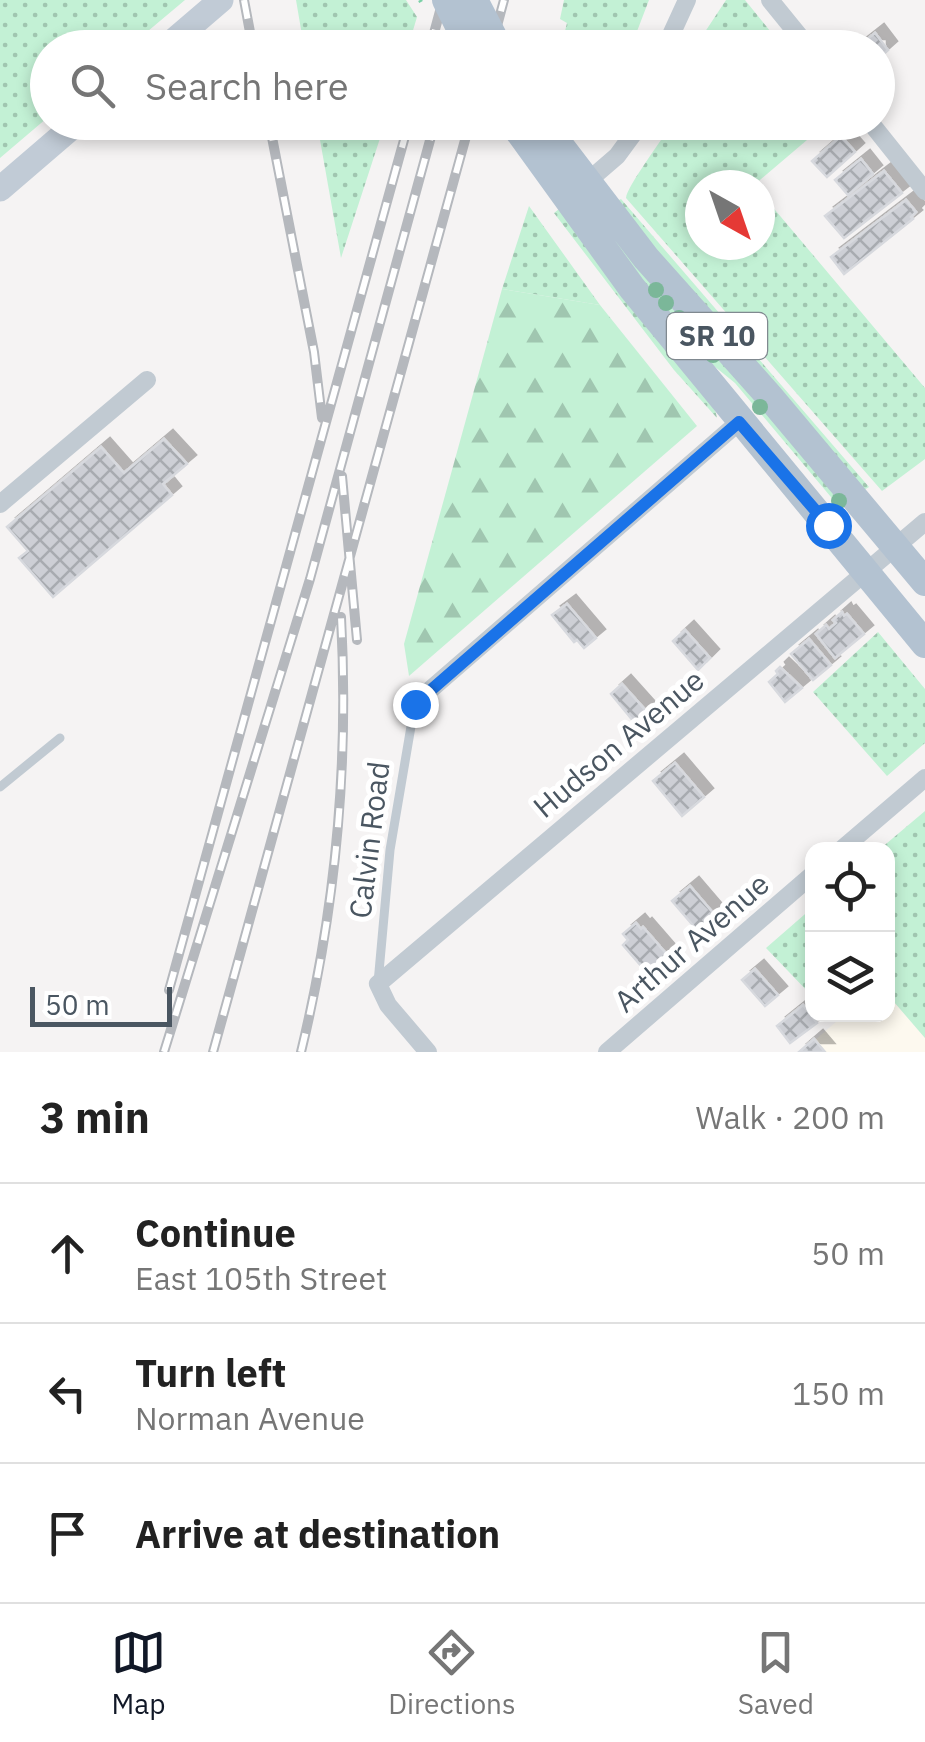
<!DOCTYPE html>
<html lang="en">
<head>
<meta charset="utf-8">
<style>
  :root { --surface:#fff; --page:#f2f2f2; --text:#222; --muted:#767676; --line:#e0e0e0; --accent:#111827 }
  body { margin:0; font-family:"IBM Plex Sans",sans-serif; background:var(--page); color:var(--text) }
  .controls { position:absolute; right:30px; bottom:30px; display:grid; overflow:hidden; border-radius:20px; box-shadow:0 5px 15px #0003 }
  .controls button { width:90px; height:90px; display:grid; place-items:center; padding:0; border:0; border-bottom:2px solid var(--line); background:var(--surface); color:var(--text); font:50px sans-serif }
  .compass { position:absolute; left:685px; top:170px; width:90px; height:90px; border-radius:50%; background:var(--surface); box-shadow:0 5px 15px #0003; rotate:140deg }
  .scale { position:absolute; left:30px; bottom:25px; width:142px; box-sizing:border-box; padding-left:10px; border:5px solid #4a5661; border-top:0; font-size:28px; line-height:35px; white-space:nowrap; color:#4a5661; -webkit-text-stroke:8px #fff; paint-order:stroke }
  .stop { position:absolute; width:30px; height:30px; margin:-22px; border:8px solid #1a73e8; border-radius:50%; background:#fff }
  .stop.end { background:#1a73e8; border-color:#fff; box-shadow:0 2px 10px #0008 }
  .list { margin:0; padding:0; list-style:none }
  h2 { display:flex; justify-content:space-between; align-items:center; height:130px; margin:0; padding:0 40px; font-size:42px }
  h2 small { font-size:32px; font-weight:400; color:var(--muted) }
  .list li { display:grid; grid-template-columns:65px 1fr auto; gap:30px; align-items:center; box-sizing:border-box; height:140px; padding:0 40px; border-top:2px solid var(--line) }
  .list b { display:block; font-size:38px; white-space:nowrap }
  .list p { margin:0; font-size:32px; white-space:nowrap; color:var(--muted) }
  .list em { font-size:32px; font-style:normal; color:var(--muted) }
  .icon { flex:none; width:55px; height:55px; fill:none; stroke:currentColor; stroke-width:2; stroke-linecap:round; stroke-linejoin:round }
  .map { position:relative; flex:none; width:925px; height:1052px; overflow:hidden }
  .search { position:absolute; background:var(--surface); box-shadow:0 5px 15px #0003; left:30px; right:30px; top:30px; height:110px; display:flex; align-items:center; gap:25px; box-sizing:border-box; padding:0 35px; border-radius:55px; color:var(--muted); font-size:38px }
  .sheet { height:550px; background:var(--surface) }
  nav { display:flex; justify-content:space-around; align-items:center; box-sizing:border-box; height:140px; border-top:2px solid var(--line); background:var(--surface); font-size:28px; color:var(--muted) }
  nav a { display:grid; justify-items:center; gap:5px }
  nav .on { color:var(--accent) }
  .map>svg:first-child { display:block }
  .commercial { fill:#fdf9ef }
  .grass { fill:url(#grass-dots) }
  .forest { fill:url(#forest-firs) }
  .building { fill:url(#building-cross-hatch); stroke:#d7d9de; stroke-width:2.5; filter:url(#shadow) }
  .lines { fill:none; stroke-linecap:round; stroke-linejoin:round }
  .path { stroke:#7ad0a6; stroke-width:4; stroke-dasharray:8 5; stroke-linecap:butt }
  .lane { stroke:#c1cad2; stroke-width:9 }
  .street { stroke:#c1cad2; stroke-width:18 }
  .secondary { stroke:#c1cbd6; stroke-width:25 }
  .primary { stroke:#b3c2d1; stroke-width:28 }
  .rail-casing { stroke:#b5b8bd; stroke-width:10 }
  .rail { stroke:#fff; stroke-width:6; stroke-dasharray:19; stroke-linecap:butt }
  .primary-bridge { stroke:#b3c2d1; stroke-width:28 }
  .tree { fill:#7bb799 }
  .route { stroke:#1a73e8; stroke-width:12 }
  .labels { text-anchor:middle; stroke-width:10; stroke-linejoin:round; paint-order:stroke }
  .shield { fill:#fff; stroke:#808990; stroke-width:2.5 }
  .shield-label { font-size:28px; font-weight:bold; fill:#4a5661 }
  .street-label { font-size:30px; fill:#4a5661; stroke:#fff }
</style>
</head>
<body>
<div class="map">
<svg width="925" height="1052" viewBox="0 0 925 1052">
  <defs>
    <pattern id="grass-dots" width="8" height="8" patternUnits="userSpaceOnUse" patternTransform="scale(2.5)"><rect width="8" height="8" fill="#c3f1d5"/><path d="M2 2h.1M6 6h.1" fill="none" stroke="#a0c6b0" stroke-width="1.8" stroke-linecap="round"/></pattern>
    <pattern id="forest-firs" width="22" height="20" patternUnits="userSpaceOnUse" patternTransform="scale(2.5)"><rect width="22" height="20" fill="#c3f1d5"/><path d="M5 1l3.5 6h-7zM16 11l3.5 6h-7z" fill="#a0c6b0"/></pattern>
    <pattern id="building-cross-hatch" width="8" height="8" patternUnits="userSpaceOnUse" patternTransform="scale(2.5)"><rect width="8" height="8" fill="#cdcfd5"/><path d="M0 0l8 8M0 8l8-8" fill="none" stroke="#a8abb0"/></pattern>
    <filter id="shadow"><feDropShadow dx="9" dy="-9" stdDeviation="0" flood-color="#0004"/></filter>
  </defs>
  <rect width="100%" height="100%" fill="#f5f3f3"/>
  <path class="commercial" d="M 888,995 L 925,1038 L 925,1052 L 801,1052 L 844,1015 L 888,1014 Z"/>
  <path class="grass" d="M 0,0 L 185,0 L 129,47 L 48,48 L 47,118 L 0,158 Z
    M 296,0 L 406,0 L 417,17 L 408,47 L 304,47 Z
    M 564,0 L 649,0 L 631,47 L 561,47 L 567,23 L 560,19 Z
    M 726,0 L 745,0 L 783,47 L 695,47 Z
    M 317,123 L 385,123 L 341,258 Z
    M 672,123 L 827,123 L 754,185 L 700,185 L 700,245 L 760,245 L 760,192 L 925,388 L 925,459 L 882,491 L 626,198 C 627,186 663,139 672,123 Z
    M 558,166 L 847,504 L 841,509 L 735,383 L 698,353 L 600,228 Z
    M 621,199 L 869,487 L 864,490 L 634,225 L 617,201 Z
    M 529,206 L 600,305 L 502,289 Z
    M 559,209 L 715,409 L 717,418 L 674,370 L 554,213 Z
    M 878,632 L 925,689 L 925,743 L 887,776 L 813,692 Z
    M 925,811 L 925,1038 L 888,995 L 888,849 L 880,849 Z
    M 812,908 L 812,996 L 766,948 Z"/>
  <path class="forest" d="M 502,289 L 600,305 L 697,426 L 409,676 L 404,644 Z"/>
  <path class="building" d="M 875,33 L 888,50 L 878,59 L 878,48 L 856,48 Z
    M 841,136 L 855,152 L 827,177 L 812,161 Z
    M 861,159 L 873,174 L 848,195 L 835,180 Z
    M 884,171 L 902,193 L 844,238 L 825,216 Z
    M 906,200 L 916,212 L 911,217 L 913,219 L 844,274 L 831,257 Z
    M 164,439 L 187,464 L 163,484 L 172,495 L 53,597 L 19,558 L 28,551 L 7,527 L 101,447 L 124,473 Z
    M 567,604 L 596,638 L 584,648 L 577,640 L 574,642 L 552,615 Z
    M 842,612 L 844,616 L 847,614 L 864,634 L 835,658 L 816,634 L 826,625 L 829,629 L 836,623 L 833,620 Z
    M 685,630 L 710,658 L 698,670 L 673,641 Z
    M 809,639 L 831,665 L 813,680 L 791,654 Z
    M 780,667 L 802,688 L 785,702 L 769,682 L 778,674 L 776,671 Z
    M 622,684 L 647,712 L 638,720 L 634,722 L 611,694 Z
    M 675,763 L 704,797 L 682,816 L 653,781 Z
    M 690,886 L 714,914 L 715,918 L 701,930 L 697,930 L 672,901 Z
    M 636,923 L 641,929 L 643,927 L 670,958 L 649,975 L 623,945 L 628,940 L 623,934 Z
    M 755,969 L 778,995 L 765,1006 L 742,980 Z
    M 803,1005 L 817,1023 L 790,1043 L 777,1026 Z
    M 814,1039 L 825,1052 L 799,1052 Z"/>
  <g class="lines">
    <path class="path" d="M 420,0 L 421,2"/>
    <path class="lane" d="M 0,787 L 60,738
      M 378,983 L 390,850 L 415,703"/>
    <path class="street" d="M 770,0 L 809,48
      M 665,48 L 687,0
      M 870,122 L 925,191
      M 588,181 L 617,156 L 642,122
      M 0,504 L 147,380
      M 415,703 L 739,422
      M 842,849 L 925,778
      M 428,1052 L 388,1005 L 378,984 L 925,522
      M 607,1052 L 812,875"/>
    <path class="secondary" d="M 165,48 L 221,0
      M 0,189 L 78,122"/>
    <path class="primary" d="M 512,122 L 632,288 L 925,644
      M 542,122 L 646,258 L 769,396 L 925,582"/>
    <defs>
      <path id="rail" d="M 244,0 L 253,48
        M 430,48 L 443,0
        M 456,48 L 469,0
        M 491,48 L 504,0
        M 269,122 L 314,352 L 322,418
        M 342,476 L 357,640
        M 169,990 L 409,122
        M 164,1052 L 310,579 L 435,122
        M 213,1052 L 470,122
        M 301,1052 C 336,908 349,765 341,617"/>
    </defs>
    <use href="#rail" class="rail-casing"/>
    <use href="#rail" class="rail"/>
    <path class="primary-bridge" d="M 446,0 L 470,48
      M 474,0 L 499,48"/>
  </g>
  <g class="tree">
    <circle cx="656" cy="290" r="8"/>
    <circle cx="666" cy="303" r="8"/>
    <circle cx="679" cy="318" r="8"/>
    <circle cx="690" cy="330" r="8"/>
    <circle cx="701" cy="344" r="8"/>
    <circle cx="713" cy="355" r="8"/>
    <circle cx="760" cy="407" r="8"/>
    <circle cx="839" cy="501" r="8"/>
  </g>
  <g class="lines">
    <path class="route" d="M 415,704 L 739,422 L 828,525"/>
  </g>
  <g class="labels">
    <rect class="shield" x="667" y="313" width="100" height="46" rx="8"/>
    <g class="shield-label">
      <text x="717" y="346">SR 10</text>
    </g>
    <g class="street-label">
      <text transform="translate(619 744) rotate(-40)" y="10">Hudson Avenue</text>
      <text transform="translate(370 840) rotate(-83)" y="10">Calvin Road</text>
      <text transform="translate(692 943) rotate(-41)" y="10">Arthur Avenue</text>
    </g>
  </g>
</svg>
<div class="controls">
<button><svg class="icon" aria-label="locate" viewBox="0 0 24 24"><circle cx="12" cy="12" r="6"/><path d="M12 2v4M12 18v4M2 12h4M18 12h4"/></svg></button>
<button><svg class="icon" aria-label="layers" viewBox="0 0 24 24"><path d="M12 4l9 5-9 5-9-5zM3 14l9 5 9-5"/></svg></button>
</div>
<svg class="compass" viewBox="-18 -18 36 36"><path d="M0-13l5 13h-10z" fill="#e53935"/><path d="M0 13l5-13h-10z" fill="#767676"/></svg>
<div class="scale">50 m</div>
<div class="stop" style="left:828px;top:525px"></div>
<div class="stop end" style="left:415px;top:704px"></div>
<div class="search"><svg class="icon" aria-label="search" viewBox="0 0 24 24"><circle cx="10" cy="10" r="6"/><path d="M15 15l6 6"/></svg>Search here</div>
</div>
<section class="sheet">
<h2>3 min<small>Walk · 200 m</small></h2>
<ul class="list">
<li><svg class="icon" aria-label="ahead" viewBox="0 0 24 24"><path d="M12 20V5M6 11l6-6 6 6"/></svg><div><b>Continue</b><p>East 105th Street</p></div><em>50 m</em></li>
<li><svg class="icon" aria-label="left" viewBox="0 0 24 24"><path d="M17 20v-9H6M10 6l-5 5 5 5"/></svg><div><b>Turn left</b><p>Norman Avenue</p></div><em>150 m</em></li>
<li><svg class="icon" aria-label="arrive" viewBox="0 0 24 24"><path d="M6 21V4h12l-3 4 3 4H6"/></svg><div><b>Arrive at destination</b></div></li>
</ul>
</section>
<nav>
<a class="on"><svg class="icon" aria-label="map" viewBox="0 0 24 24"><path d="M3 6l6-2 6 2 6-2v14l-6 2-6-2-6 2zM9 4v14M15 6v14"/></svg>Map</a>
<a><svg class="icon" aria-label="directions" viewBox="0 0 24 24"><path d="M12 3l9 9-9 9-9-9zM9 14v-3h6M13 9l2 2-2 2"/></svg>Directions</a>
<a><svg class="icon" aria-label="saved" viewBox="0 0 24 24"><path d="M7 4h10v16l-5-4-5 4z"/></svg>Saved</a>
</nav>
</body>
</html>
